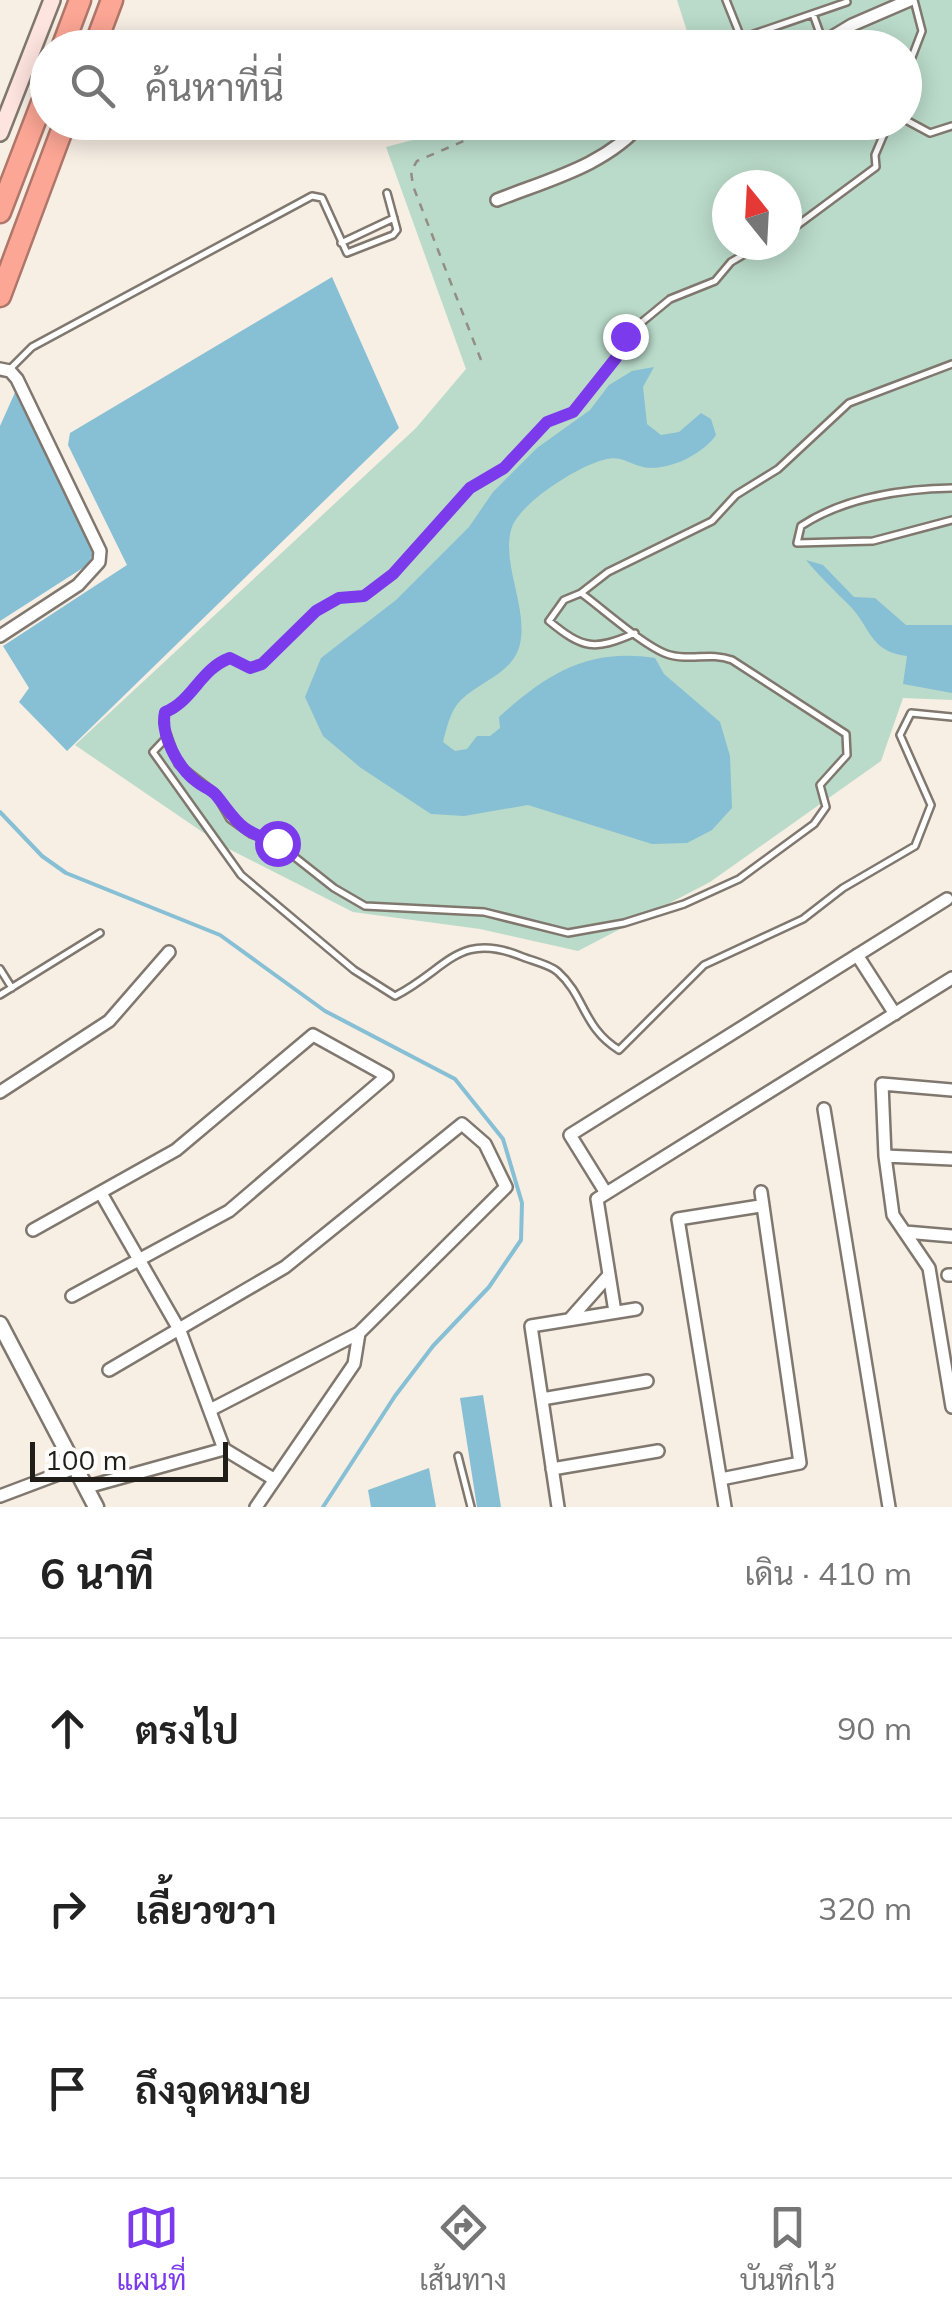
<!DOCTYPE html>
<html lang="th">
<head>
<meta charset="utf-8">
<style>
  :root { --surface:#fff; --page:#f2f2f2; --text:#222; --muted:#767676; --line:#e0e0e0; --accent:#7c3aed }
  body { margin:0; font-family:Mulish,Sarabun,sans-serif; background:var(--page); color:var(--text) }
  .compass { position:absolute; left:712px; top:170px; width:90px; height:90px; border-radius:50%; background:var(--surface); box-shadow:0 5px 25px #0003; rotate:342deg }
  .scale { position:absolute; left:30px; bottom:25px; width:198px; box-sizing:border-box; padding-left:10px; border:5px solid #211e1a; border-top:0; font-size:28px; line-height:35px; white-space:nowrap; color:#211e1a; -webkit-text-stroke:8px #fefcfa; paint-order:stroke }
  .stop { position:absolute; width:30px; height:30px; margin:-22px; border:8px solid #7c3aed; border-radius:50%; background:#fff }
  .stop.end { background:#7c3aed; border-color:#fff; box-shadow:0 2px 10px #0008 }
  .list { margin:0; padding:0; list-style:none }
  h2 { display:flex; justify-content:space-between; align-items:center; height:130px; margin:0; padding:0 40px; font-size:42px }
  h2 small { font-size:32px; font-weight:400; color:var(--muted) }
  .list li { display:grid; grid-template-columns:65px 1fr auto; gap:30px; align-items:center; box-sizing:border-box; height:180px; padding:0 40px; border-top:2px solid var(--line) }
  .list b { display:block; font-size:38px; white-space:nowrap }
  .list em { font-size:32px; font-style:normal; color:var(--muted) }
  .icon { flex:none; width:55px; height:55px; fill:none; stroke:currentColor; stroke-width:2; stroke-linecap:round; stroke-linejoin:round }
  .map { position:relative; flex:none; width:952px; height:1507px; overflow:hidden }
  .search { position:absolute; background:var(--surface); box-shadow:0 5px 25px #0003; left:30px; right:30px; top:30px; height:110px; display:flex; align-items:center; gap:25px; box-sizing:border-box; padding:0 35px; border-radius:55px; color:var(--muted); font-size:38px }
  .sheet { height:670px; background:var(--surface) }
  nav { display:flex; justify-content:space-around; align-items:center; box-sizing:border-box; height:140px; border-top:2px solid var(--line); background:var(--surface); font-size:28px; color:var(--muted) }
  nav a { display:grid; justify-items:center; gap:5px }
  nav .on { color:var(--accent) }
  .map>svg:first-child { display:block }
  .green { fill:#badbca; fill-rule:evenodd }
  .water { fill:#87bfd4 }
  .lines { fill:none; stroke-linecap:round; stroke-linejoin:round }
  .stream { stroke:#87bfd4; stroke-width:4 }
  .service-casing { stroke:#80786f; stroke-width:10 }
  .minor-casing { stroke:#80786f; stroke-width:16 }
  .tertiary-casing { stroke:#80786f; stroke-width:19 }
  .secondary-casing { stroke:#80786f; stroke-width:20 }
  .motorway-casing { stroke:#af766a; stroke-width:25 }
  .path { stroke:#938d85; stroke-width:2.5; stroke-dasharray:8 8; stroke-linecap:butt }
  .service { stroke:#fff; stroke-width:5 }
  .minor { stroke:#fff; stroke-width:11 }
  .tertiary { stroke:#fff; stroke-width:14 }
  .secondary { stroke:#fee4df; stroke-width:15 }
  .motorway { stroke:#fca695; stroke-width:20 }
  .route { stroke:#7c3aed; stroke-width:12 }
</style>
</head>
<body>
<div class="map">
<svg width="952" height="1507" viewBox="0 0 952 1507">
  <rect width="100%" height="100%" fill="#f7eee4"/>
  <path class="green" d="M 677,0 L 952,0 L 952,700 L 903,698 L 881,761 L 710,882 L 578,951 L 480,929 L 353,912 L 223,846 L 75,745 L 416,428 L 466,369 L 386,147 L 476,123 L 904,122 L 904,48 L 692,47 ZM 727,185 L 787,185 L 787,245 L 727,245 Z"/>
  <path class="water" d="M 332,277 L 399,428 L 67,751 L 19,702 L 29,688 L 3,646 L 127,565 L 68,445 L 70,433 Z
    M 654,367 L 643,387 L 647,424 L 661,435 L 679,432 L 701,413 L 711,419 L 716,435 C 703,454 668,472 643,467 C 629,464 622,456 607,459 C 581,464 518,503 511,530 C 502,566 528,607 520,644 C 513,674 480,681 461,700 C 450,711 447,727 443,742 L 455,751 L 467,749 L 477,736 L 490,736 L 500,728 L 499,717 C 548,673 588,648 655,658 L 664,674 L 720,722 L 730,756 L 732,808 L 712,830 L 687,843 L 652,844 L 528,805 L 464,816 L 431,814 L 361,768 L 323,736 L 305,697 L 321,658 L 396,600 L 469,527 L 493,492 L 537,448 L 590,410 L 609,385 L 632,371 Z
    M 17,388 L 94,549 L 89,564 L 0,621 L 0,426 Z
    M 806,560 L 823,565 L 854,597 L 875,598 L 906,625 L 952,625 L 952,693 L 903,684 L 907,656 C 870,652 871,628 850,606 C 835,591 820,577 806,560 Z
    M 483,1395 L 501,1507 L 477,1507 L 460,1398 Z
    M 429,1468 L 436,1507 L 371,1507 L 368,1490 Z"/>
  <g class="lines">
    <path class="stream" d="M 0,812 L 42,856 L 66,873 L 220,935 L 325,1011 L 455,1079 L 503,1139 L 522,1203 L 521,1240 L 489,1287 L 433,1346 L 395,1396 L 323,1507"/>
    <defs>
      <path id="service" d="M 726,0 L 740,35 L 745,37 L 847,2
        M 813,14 L 822,39
        M 904,78 L 922,31 L 914,0
        M 904,119 L 930,133 L 952,126
        M 787,233 L 876,167 L 875,155 L 889,122
        M 341,243 L 394,218
        M 760,245 L 731,262 L 715,281 L 670,299 L 625,336 L 616,358 L 573,412 L 547,422 L 504,468 L 470,488 L 393,574 L 364,596 L 339,598 L 316,611 L 262,664 L 250,668 L 230,658 C 200,669 193,701 165,713 L 163,723 L 178,764 L 215,793 L 230,819 L 251,834 L 277,843 L 334,888 L 365,906 L 484,912 L 568,933 L 624,923 L 684,904 L 739,879 L 814,824 L 826,807 L 820,785 L 847,755 L 846,734 L 732,660 C 710,652 692,661 670,655 C 647,649 602,608 581,593 L 608,572 L 712,521 L 736,495 L 778,469 L 849,403 L 952,364
        M 11,368 L 32,347 L 312,196 L 322,198 L 347,253 L 393,235 L 397,230 L 387,193
        M 952,488 C 902,489 843,498 801,526 L 797,543 L 873,541 L 952,520
        M 581,593 L 564,600 L 549,621 C 583,649 594,651 635,633
        M 168,736 L 153,752 L 241,875 L 354,970 L 395,996 C 448,969 458,930 523,957 C 533,961 551,965 558,972 C 585,996 583,1028 619,1050 L 704,965 L 803,919 L 843,888 L 915,846 L 931,805 L 900,735 L 911,713 L 952,717
        M 0,969 L 12,988
        M 0,995 L 100,933
        M 458,1456 L 471,1507"/>
      <path id="minor" d="M 814,48 L 852,25 L 910,0
        M 497,200 C 550,179 605,166 643,122
        M 0,369 L 10,371 L 17,379 L 100,551 L 99,562 L 78,585 L 0,636
        M 857,955 L 895,1014
        M 0,1092 L 109,1021 L 169,952
        M 824,1109 L 889,1507
        M 885,1156 L 882,1084 L 952,1090
        M 952,1159 L 885,1156 L 893,1215 L 929,1268 L 952,1407
        M 606,1193 L 570,1135 L 947,899
        M 102,1195 L 180,1331 L 224,1449
        M 33,1230 L 176,1150 L 313,1035 L 387,1076 L 229,1211 L 72,1296
        M 905,1232 L 952,1236
        M 948,1275 L 952,1275
        M 615,1312 L 597,1199 L 952,978
        M 570,1319 L 609,1275
        M 109,1370 L 285,1267 L 462,1124 L 485,1144 L 506,1187 L 359,1333 L 210,1410
        M 542,1399 L 647,1381
        M 552,1469 L 658,1451
        M 721,1479 L 800,1463 L 761,1192
        M 87,1487 L 224,1449 L 272,1478
        M 0,1496 L 77,1467
        M 256,1507 L 354,1364 L 359,1333
        M 558,1507 L 531,1326 L 636,1309
        M 725,1507 L 678,1219 L 760,1206"/>
      <path id="tertiary" d="M 0,1324 L 96,1507"/>
      <path id="secondary" d="M 0,133 L 52,0"/>
      <path id="motorway" d="M 62,48 L 80,0
        M 94,48 L 112,0
        M 0,212 L 48,87
        M 0,296 L 65,122"/>
    </defs>
    <use href="#service" class="service-casing"/>
    <use href="#minor" class="minor-casing"/>
    <use href="#tertiary" class="tertiary-casing"/>
    <use href="#secondary" class="secondary-casing"/>
    <use href="#motorway" class="motorway-casing"/>
    <path class="path" d="M 481,360 L 413,186 L 411,171 L 417,161 L 492,129 L 534,134 L 623,122"/>
    <use href="#service" class="service"/>
    <use href="#minor" class="minor"/>
    <use href="#tertiary" class="tertiary"/>
    <use href="#secondary" class="secondary"/>
    <use href="#motorway" class="motorway"/>
  </g>
  <g class="lines">
    <path class="route" d="M 277,843 C 238,829 240,825 216,795 C 211,789 203,787 197,782 C 178,768 160,735 165,712 C 193,701 200,669 230,658 L 250,668 L 262,664 L 316,611 L 339,598 L 364,596 L 393,574 L 470,488 L 504,468 L 547,422 L 573,412 L 616,358 L 625,336"/>
  </g>
</svg>
<svg class="compass" viewBox="-18 -18 36 36"><path d="M0-13l5 13h-10z" fill="#e53935"/><path d="M0 13l5-13h-10z" fill="#767676"/></svg>
<div class="scale">100 m</div>
<div class="stop" style="left:277px;top:843px"></div>
<div class="stop end" style="left:625px;top:336px"></div>
<div class="search"><svg class="icon" aria-label="search" viewBox="0 0 24 24"><circle cx="10" cy="10" r="6"/><path d="M15 15l6 6"/></svg>ค้นหาที่นี่</div>
</div>
<section class="sheet">
<h2>6 นาที<small>เดิน · 410 m</small></h2>
<ul class="list">
<li><svg class="icon" aria-label="ahead" viewBox="0 0 24 24"><path d="M12 20V5M6 11l6-6 6 6"/></svg><div><b>ตรงไป</b></div><em>90 m</em></li>
<li><svg class="icon" aria-label="right" viewBox="0 0 24 24"><path d="M7 20v-9h11M14 6l5 5-5 5"/></svg><div><b>เลี้ยวขวา</b></div><em>320 m</em></li>
<li><svg class="icon" aria-label="arrive" viewBox="0 0 24 24"><path d="M6 21V4h12l-3 4 3 4H6"/></svg><div><b>ถึงจุดหมาย</b></div></li>
</ul>
</section>
<nav>
<a class="on"><svg class="icon" aria-label="map" viewBox="0 0 24 24"><path d="M3 6l6-2 6 2 6-2v14l-6 2-6-2-6 2zM9 4v14M15 6v14"/></svg>แผนที่</a>
<a><svg class="icon" aria-label="directions" viewBox="0 0 24 24"><path d="M12 3l9 9-9 9-9-9zM9 14v-3h6M13 9l2 2-2 2"/></svg>เส้นทาง</a>
<a><svg class="icon" aria-label="saved" viewBox="0 0 24 24"><path d="M7 4h10v16l-5-4-5 4z"/></svg>บันทึกไว้</a>
</nav>
</body>
</html>
